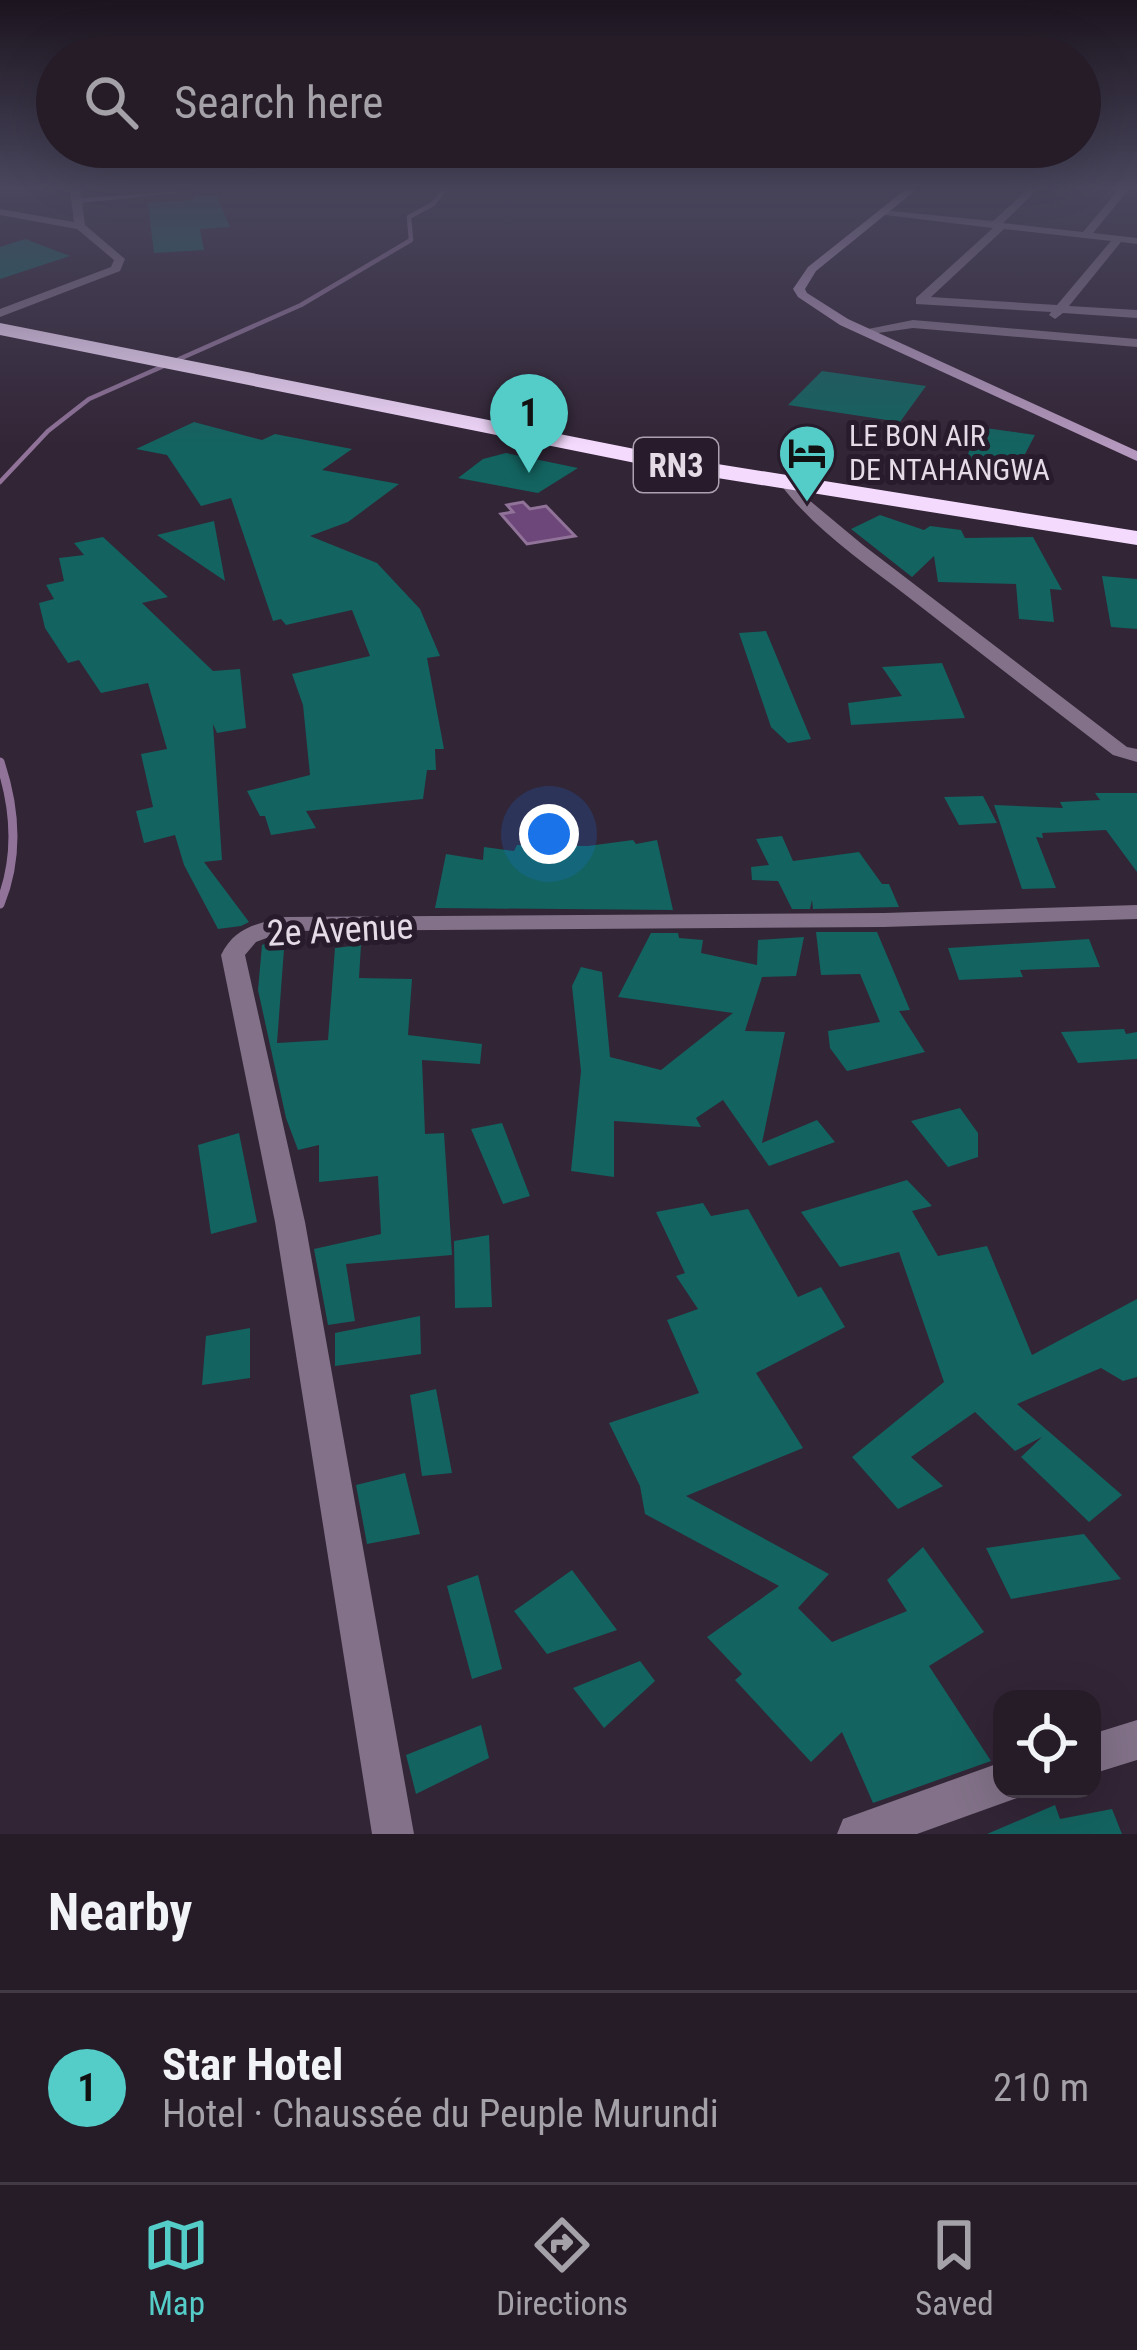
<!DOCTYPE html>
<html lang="en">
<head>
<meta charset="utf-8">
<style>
  :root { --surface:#261c28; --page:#322934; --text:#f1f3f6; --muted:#a4a1a8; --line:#423a45; --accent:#54cdc8 }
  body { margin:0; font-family:"Roboto Condensed",sans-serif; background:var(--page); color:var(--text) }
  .controls { position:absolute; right:36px; bottom:36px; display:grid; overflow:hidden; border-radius:24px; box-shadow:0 12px 48px #0002 }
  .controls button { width:108px; height:108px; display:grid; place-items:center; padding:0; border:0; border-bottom:3px solid var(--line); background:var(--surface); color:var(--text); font:60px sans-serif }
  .you { position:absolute; left:549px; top:834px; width:42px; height:42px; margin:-30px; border:9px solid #fff; border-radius:50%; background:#1a73e8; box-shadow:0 0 0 18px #1a73e833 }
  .badge { display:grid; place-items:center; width:78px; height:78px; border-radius:50%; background:var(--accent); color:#111; font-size:39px; font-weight:700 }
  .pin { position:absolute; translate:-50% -99px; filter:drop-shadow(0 3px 6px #0008) }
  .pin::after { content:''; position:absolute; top:63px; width:42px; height:36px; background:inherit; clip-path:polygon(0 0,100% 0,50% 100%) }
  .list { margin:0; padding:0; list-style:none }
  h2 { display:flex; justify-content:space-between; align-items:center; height:156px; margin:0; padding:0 48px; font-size:51px }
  h2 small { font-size:39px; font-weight:400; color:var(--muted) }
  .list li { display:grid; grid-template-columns:78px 1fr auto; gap:36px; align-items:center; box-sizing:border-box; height:192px; padding:0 48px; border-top:3px solid var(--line) }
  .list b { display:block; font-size:45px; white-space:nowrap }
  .list p { margin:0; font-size:39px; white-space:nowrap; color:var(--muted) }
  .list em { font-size:39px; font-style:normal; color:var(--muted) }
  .icon { flex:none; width:66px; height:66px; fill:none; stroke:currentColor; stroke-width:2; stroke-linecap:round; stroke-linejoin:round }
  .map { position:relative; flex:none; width:1137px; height:1834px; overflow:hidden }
  .search { position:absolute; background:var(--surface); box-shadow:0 12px 48px #0002; left:36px; right:36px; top:36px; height:132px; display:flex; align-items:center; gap:30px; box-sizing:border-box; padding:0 42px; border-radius:66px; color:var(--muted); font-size:45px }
  .sheet { height:348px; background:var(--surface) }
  nav { display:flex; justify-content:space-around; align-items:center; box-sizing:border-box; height:168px; border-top:3px solid var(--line); background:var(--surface); font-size:33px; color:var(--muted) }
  nav a { display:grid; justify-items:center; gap:6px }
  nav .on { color:var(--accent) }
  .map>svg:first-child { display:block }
  .water { fill:#6d4779; stroke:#91739a; stroke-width:3 }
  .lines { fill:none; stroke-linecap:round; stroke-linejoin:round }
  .stream-far1 { stroke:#91739a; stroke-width:4.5 }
  .stream { stroke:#91739a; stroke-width:9 }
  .building { fill:#136360 }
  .street { fill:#827188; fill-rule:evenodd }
  .secondary { fill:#b498bd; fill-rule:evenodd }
  .highway { fill:#f4dafd; fill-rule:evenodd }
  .labels { text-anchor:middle; stroke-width:10; stroke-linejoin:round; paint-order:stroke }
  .far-poi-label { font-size:30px; fill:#e4dbe7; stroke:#281b2c; text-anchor:start }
  .shield { fill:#281b2c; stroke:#aca1af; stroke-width:3 }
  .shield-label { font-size:33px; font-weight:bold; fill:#e4dbe7 }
  .street-label { font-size:36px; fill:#e4dbe7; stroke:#281b2c }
</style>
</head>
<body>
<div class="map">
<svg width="1137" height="1834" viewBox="0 0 1137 1834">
  <rect width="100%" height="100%" fill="#322536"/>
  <path class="water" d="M 523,502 L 530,509 L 546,506 L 575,536 L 527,544 L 501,514 L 513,512 L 507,505 Z"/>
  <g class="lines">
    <path class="stream-far1" d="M 0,482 L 48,431 L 89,399 L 301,305 L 411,240 L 409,217 L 433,204 L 445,189"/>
    <path class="stream" d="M 0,762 C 16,810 19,857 0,904"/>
  </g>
  <path class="building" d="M 194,196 L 217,196 L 230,227 L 200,229 L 204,250 L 154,253 L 148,203 L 193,200 Z
    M 25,239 L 70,256 L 0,279 L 0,247 Z
    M 822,371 L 926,386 L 900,422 L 788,405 Z
    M 194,422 L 262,440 L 275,434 L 352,449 L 322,470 L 399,484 L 348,522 L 310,536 L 377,563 L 420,609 L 440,656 L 427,658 L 444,749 L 435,749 L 436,770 L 427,770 L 423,799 L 306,811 L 316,828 L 271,835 L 265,816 L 260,816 L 247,791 L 310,775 L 303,705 L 292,674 L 370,656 L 352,610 L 286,625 L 281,619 L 273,621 L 231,498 L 201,506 L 167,455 L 136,449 Z
    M 978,427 L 1035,435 L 1014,475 L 963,468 Z
    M 506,453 L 578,468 L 538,493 L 458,478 L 483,459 Z
    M 880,515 L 924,530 L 930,526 L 961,530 L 965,538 L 1033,537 L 1062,590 L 1050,589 L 1054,622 L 1019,619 L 1016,584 L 938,582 L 934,556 L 912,577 L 851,529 Z
    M 214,521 L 225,581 L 157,535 Z
    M 103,537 L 168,597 L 142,603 L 213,671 L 240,669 L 246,728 L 217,733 L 213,724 L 222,860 L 204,862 L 249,922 L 241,926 L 218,929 L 184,865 L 175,835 L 144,843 L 136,811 L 153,807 L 141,754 L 167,749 L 148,683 L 101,693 L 79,660 L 68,663 L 45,628 L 39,603 L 54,599 L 46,585 L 64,581 L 59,558 L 84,555 L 74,543 Z
    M 1102,576 L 1137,579 L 1137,629 L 1111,627 Z
    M 766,631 L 811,739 L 788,743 L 771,727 L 739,633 Z
    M 942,663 L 965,718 L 851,725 L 848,703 L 902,696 L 882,667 Z
    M 1095,793 L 1137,793 L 1137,872 L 1106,830 L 1042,833 L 1043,838 L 1036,837 L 1056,888 L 1022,889 L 994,805 L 1063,808 L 1060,802 L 1100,800 Z
    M 983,796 L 997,823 L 959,825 L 944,797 Z
    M 782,836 L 793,861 L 859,852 L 882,884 L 889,884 L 899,907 L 813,909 L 812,900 L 810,909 L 792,909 L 778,881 L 752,880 L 751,867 L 769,865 L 756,839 Z
    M 633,840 L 636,844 L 657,840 L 673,910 L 435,908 L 446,854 L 483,860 L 484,847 L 514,851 L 517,845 L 588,846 Z
    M 816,932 L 877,932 L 910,1010 L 899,1011 L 925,1052 L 847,1071 L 830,1048 L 828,1031 L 880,1022 L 860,974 L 821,975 Z
    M 651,933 L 678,933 L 679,938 L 703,940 L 701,953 L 757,965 L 758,940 L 804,937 L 796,976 L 762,977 L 745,1031 L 785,1032 L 762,1143 L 817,1120 L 835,1142 L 769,1166 L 723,1100 L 696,1118 L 701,1127 L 614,1121 L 614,1177 L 571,1171 L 581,1071 L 572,986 L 581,967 L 602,972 L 610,1057 L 661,1070 L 733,1013 L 618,997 Z
    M 285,936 L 277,1043 L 328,1040 L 335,948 L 361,945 L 359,978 L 412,979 L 408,1035 L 482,1044 L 480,1064 L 422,1060 L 425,1134 L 444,1133 L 452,1255 L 346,1264 L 355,1321 L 328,1325 L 314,1249 L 381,1234 L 378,1176 L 319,1182 L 319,1145 L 298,1150 L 286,1118 L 258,990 L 262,945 Z
    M 1089,939 L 1100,967 L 1020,970 L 1023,977 L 959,980 L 948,948 Z
    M 1124,1029 L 1126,1034 L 1137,1032 L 1137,1059 L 1078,1063 L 1061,1032 Z
    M 960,1108 L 978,1133 L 978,1157 L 948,1167 L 911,1121 Z
    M 502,1123 L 530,1196 L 503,1204 L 471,1129 Z
    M 239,1133 L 257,1222 L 211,1234 L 198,1145 Z
    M 907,1180 L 932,1206 L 912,1211 L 938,1256 L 987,1246 L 1032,1355 L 1137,1299 L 1137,1377 L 1123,1381 L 1101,1368 L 1017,1404 L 1122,1495 L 1089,1522 L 1021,1457 L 1042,1437 L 1015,1451 L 975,1412 L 911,1457 L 943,1486 L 898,1509 L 852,1457 L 944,1382 L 899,1252 L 840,1267 L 801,1212 Z
    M 703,1203 L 711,1216 L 748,1209 L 798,1297 L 821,1287 L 845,1327 L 756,1373 L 803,1448 L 686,1496 L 829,1574 L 798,1608 L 832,1642 L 907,1611 L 887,1580 L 923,1547 L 984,1632 L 929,1666 L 991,1761 L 873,1803 L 842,1732 L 811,1762 L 735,1680 L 742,1674 L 707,1637 L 779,1586 L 645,1514 L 640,1486 L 609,1423 L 699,1393 L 667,1320 L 698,1309 L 676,1276 L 685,1273 L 656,1212 Z
    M 489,1235 L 492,1307 L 455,1308 L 454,1241 Z
    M 420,1316 L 421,1354 L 335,1366 L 335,1333 Z
    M 250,1328 L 250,1378 L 202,1385 L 206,1336 Z
    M 436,1389 L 452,1473 L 422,1476 L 410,1395 Z
    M 405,1473 L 420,1534 L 367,1544 L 356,1485 Z
    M 1084,1534 L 1121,1579 L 1011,1599 L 986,1548 Z
    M 572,1570 L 617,1630 L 547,1654 L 514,1611 Z
    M 478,1575 L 502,1669 L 472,1679 L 447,1586 Z
    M 640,1661 L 655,1681 L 604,1728 L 573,1688 Z
    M 481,1725 L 489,1758 L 416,1794 L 406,1755 Z
    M 1055,1805 L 1060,1819 L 1112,1809 L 1122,1834 L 987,1834 Z"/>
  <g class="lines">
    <path class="street" d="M 70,189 L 80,189 L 81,198 L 214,189 L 82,203 L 85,225 L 125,259 L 120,271 L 0,317 L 0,309 L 111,267 L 114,260 L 77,229 L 0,215 L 0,209 L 74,222 Z
      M 1028,189 L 1038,189 L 1003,223 L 1083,232 L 1119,189 L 1129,189 L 1093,233 L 1137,238 L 1137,244 L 1121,242 L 1069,306 L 1137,310 L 1137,318 L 1063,313 L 1055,319 L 1049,315 L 1051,312 L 916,304 L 916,298 L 993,228 L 885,215 L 881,210 L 993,221 ZM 1004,229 L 1111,241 L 1057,305 L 931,297 Z
      M 913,320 L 1137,339 L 1137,347 L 913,328 L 864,335 L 858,331 Z
      M 790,471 L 800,471 L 797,485 L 809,500 L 863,545 L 1127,747 L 1137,749 L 1137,762 L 1113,755 C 1044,702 975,649 907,596 C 863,562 814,529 781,485 Z
      M 1137,905 L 1137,919 L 884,927 L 285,931 L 256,942 L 245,955 L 305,1222 L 414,1834 L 372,1834 L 275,1222 L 221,955 C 235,927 256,924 285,917 L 884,913 Z
      M 1137,1720 L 1137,1760 L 1092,1774 L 1092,1734 Z
      M 1002,1762 L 1002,1789 L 1020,1789 L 1017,1798 L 917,1834 L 837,1834 L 843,1819 Z"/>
    <path class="secondary" d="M 906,189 L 917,189 L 816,271 L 805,289 L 807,293 L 848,319 L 1137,451 L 1137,461 L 840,325 L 798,297 L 793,289 L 808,267 Z"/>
    <path class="highway" d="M 0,323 L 680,458 L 1137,531 L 1137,545 L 680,472 L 0,335 Z"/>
  </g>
  <linearGradient id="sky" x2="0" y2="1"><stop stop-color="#1c141e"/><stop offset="0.42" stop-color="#49465d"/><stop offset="1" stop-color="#49465d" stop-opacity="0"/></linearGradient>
  <rect width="1137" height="446" fill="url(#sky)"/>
  <defs>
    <symbol id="hotel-pin" viewBox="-11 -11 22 30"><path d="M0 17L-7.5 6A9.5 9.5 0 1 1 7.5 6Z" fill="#54cdc8" stroke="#281b2c"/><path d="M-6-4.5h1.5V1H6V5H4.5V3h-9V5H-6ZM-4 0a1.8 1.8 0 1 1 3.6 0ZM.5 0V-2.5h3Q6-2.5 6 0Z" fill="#111"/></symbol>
  </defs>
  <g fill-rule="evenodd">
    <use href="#hotel-pin" x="774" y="420" width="66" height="90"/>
  </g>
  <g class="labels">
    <g class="far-poi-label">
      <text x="849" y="446">LE BON AIR<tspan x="849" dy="34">DE NTAHANGWA</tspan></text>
    </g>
    <rect class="shield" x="634" y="438" width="84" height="54" rx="9"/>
    <g class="shield-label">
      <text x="676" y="477">RN3</text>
    </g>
    <g class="street-label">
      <text transform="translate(340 929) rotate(-3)" y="13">2e Avenue</text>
    </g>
  </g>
</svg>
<div class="controls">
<button><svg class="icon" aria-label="locate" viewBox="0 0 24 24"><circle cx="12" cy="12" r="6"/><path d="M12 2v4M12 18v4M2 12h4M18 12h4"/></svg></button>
</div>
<div class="you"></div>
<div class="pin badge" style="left:529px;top:473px">1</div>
<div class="search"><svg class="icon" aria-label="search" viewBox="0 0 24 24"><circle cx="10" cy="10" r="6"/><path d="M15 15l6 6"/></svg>Search here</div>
</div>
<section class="sheet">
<h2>Nearby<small></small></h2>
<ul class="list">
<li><span class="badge">1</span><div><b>Star Hotel</b><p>Hotel · Chaussée du Peuple Murundi</p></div><em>210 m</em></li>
</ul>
</section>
<nav>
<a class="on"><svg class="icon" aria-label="map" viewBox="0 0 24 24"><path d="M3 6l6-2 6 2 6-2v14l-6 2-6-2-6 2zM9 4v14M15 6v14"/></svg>Map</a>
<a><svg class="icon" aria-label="directions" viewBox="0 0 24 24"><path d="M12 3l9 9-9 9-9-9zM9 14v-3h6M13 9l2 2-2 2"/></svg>Directions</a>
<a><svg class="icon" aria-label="saved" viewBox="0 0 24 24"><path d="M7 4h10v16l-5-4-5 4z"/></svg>Saved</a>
</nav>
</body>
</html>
